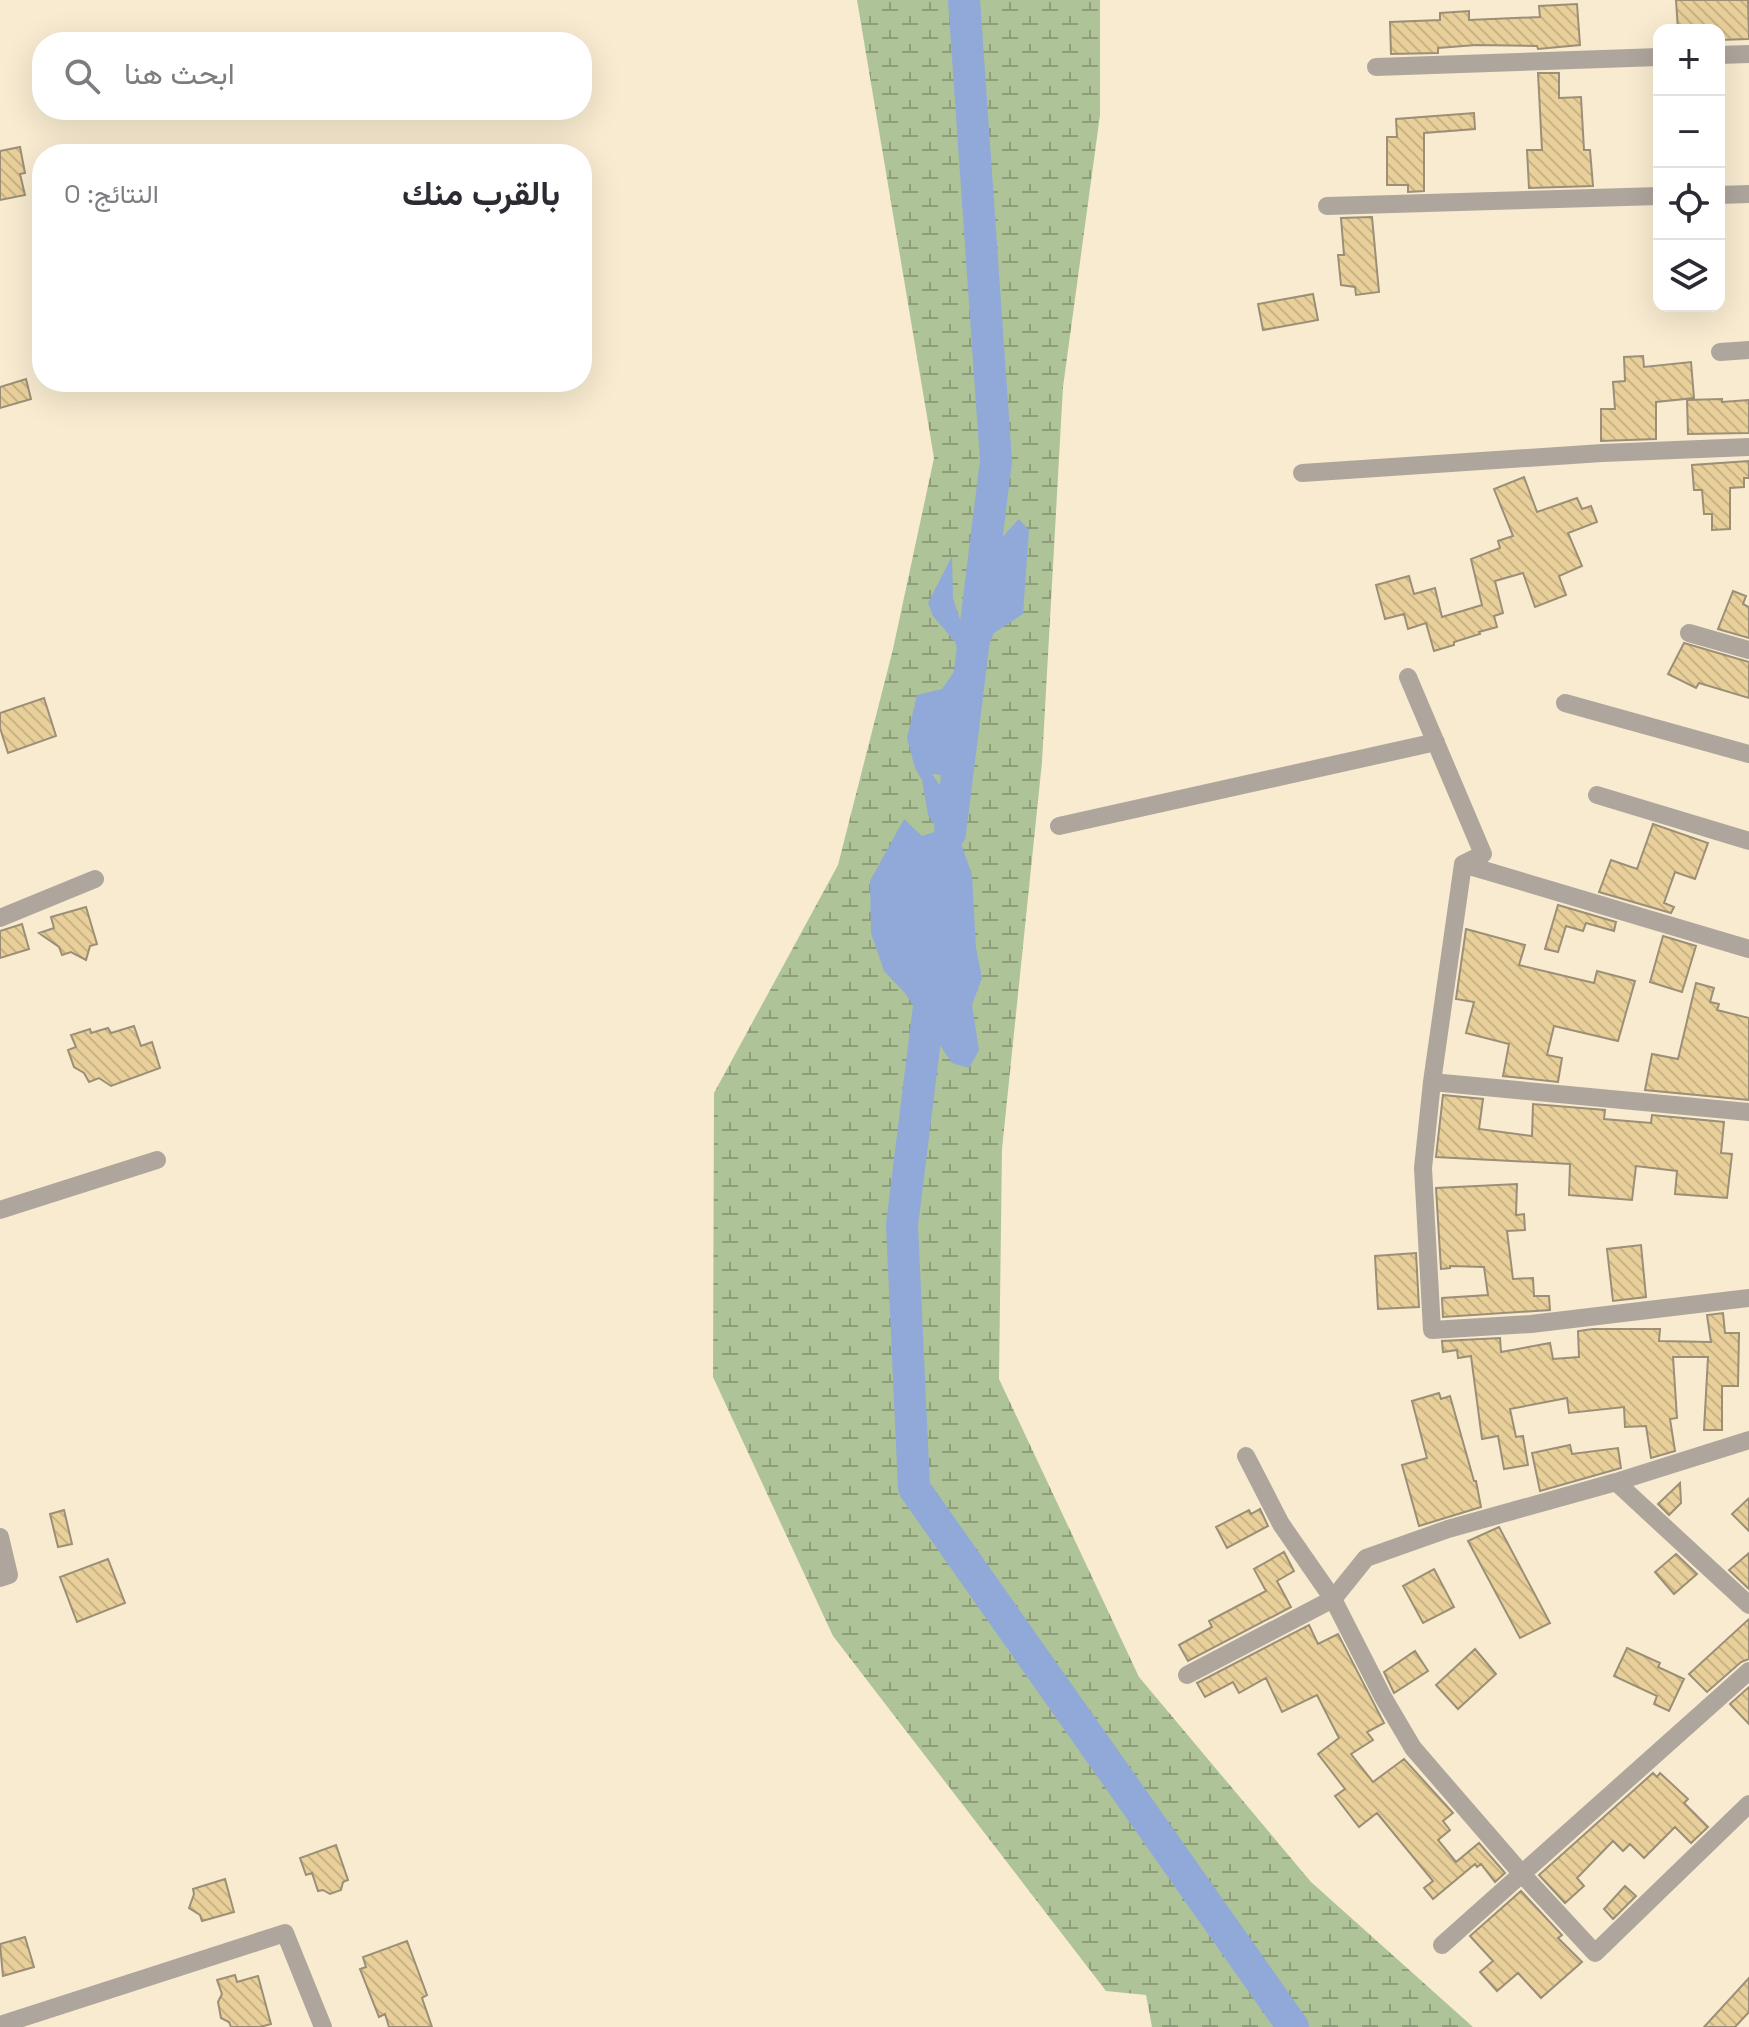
<!DOCTYPE html>
<html lang="ar">
<head>
<meta charset="utf-8">
<style>
  :root { --surface:#fff; --page:#f2f2f3; --text:#2b2b33; --muted:#7c7c81; --line:#e1e1e2 }
  body { margin:0; font-family:"Space Grotesk",Vazirmatn,sans-serif; background:var(--page); color:var(--text); direction:rtl }
  .controls { position:absolute; right:24px; top:24px; display:grid; overflow:hidden; border-radius:16px; box-shadow:0 8px 32px #0002 }
  .controls button { width:72px; height:72px; display:grid; place-items:center; padding:0; border:0; border-bottom:2px solid var(--line); background:var(--surface); color:var(--text); font:40px sans-serif }
  .list { margin:0; padding:0; list-style:none }
  h2 { display:flex; justify-content:space-between; align-items:center; height:104px; margin:0; padding:0 32px; font-size:34px }
  h2 small { font-size:26px; font-weight:400; color:var(--muted) }
  .icon { flex:none; width:44px; height:44px; fill:none; stroke:currentColor; stroke-width:2; stroke-linecap:round; stroke-linejoin:round }
  .map { position:relative; flex:none; width:1749px; height:2027px; overflow:hidden; direction:ltr }
  .search { position:absolute; background:var(--surface); box-shadow:0 8px 32px #0002; left:32px; top:32px; width:560px; height:88px; display:flex; align-items:center; gap:20px; box-sizing:border-box; padding:0 28px; border-radius:32px; color:var(--muted); font-size:30px }
  .panel { position:absolute; background:var(--surface); box-shadow:0 8px 32px #0002; left:32px; top:144px; width:560px; height:248px; border-radius:32px; direction:rtl }
  .map>svg:first-child { display:block }
  .wetland { fill:url(#wetland-marsh) }
  .water { fill:#91a9d8 }
  .lines { fill:none; stroke-linecap:round; stroke-linejoin:round }
  .river { stroke:#91a9d8; stroke-width:32 }
  .building { fill:url(#building-back-hatch); stroke:#9b8f77; stroke-width:2 }
  .minor { stroke:#aea69c; stroke-width:18 }
</style>
</head>
<body>
<div class="map">
<svg width="1749" height="2027" viewBox="0 0 1749 2027">
  <defs>
    <pattern id="wetland-marsh" width="20" height="14" patternUnits="userSpaceOnUse" patternTransform="scale(2)"><rect width="20" height="14" fill="#aec398"/><path d="M1 5h8M5 5V1M11 12h8M15 12V8" fill="none" stroke="#8e9e7b"/></pattern>
    <pattern id="building-back-hatch" width="6" height="6" patternUnits="userSpaceOnUse" patternTransform="scale(2)"><rect width="6" height="6" fill="#e9d09b"/><path d="M-1 5l2 2M0 0l6 6M5-1l2 2" fill="none" stroke="#c8b385"/></pattern>
  </defs>
  <rect width="100%" height="100%" fill="#f8ebd0"/>
  <path class="wetland" d="M 857,0 L 1100,0 L 1100,115 L 1063,387 L 1042,762 L 1002,1149 L 999,1379 L 1139,1677 L 1311,1882 L 1473,2027 L 1152,2027 L 1146,1995 L 1106,1991 L 833,1636 L 713,1377 L 714,1093 L 838,865 L 893,649 L 934,458 Z"/>
  <path class="water" d="M 1019,519 L 1029,530 L 1023,614 L 994,633 L 977,672 L 958,704 L 959,730 L 968,755 L 961,777 L 932,774 L 943,790 L 958,788 L 956,829 L 972,875 L 976,948 L 982,978 L 972,1005 L 979,1050 L 969,1068 L 952,1063 L 905,993 L 884,971 L 871,933 L 870,881 L 904,819 L 922,836 L 938,831 L 928,815 L 922,780 L 915,768 L 907,738 L 917,695 L 942,689 L 961,662 L 955,642 L 933,616 L 928,603 L 952,556 L 953,598 L 961,623 L 973,618 L 976,604 L 983,595 L 976,582 C 982,559 1003,536 1019,519 Z"/>
  <g class="lines">
    <path class="river" d="M 950,833 L 996,461 L 964,0
      M 932,982 L 902,1225 L 914,1488 L 1293,2027"/>
  </g>
  <path class="building" d="M 1676,0 L 1748,0 L 1749,39 L 1719,40 L 1719,30 L 1678,30 Z
    M 1577,4 L 1580,45 L 1538,49 L 1537,46 L 1476,45 L 1438,48 L 1438,53 L 1391,54 L 1390,22 L 1440,20 L 1440,13 L 1469,11 L 1469,20 L 1540,17 L 1539,6 Z
    M 1538,73 L 1559,73 L 1559,98 L 1581,97 L 1584,150 L 1590,150 L 1593,186 L 1529,188 L 1527,150 L 1542,150 Z
    M 1474,113 L 1475,129 L 1424,133 L 1424,191 L 1408,192 L 1408,185 L 1387,185 L 1387,137 L 1397,137 L 1396,119 Z
    M 20,147 L 25,173 L 20,174 L 25,195 L 0,200 L 0,151 Z
    M 1372,217 L 1379,292 L 1356,295 L 1355,287 L 1341,285 L 1338,255 L 1344,255 L 1341,218 Z
    M 1313,294 L 1318,320 L 1263,330 L 1258,304 Z
    M 1643,356 L 1644,367 L 1691,362 L 1694,398 L 1656,402 L 1656,439 L 1601,441 L 1601,409 L 1615,409 L 1613,382 L 1625,381 L 1624,357 Z
    M 26,379 L 31,399 L 0,408 L 0,387 Z
    M 1722,399 L 1722,402 L 1749,400 L 1749,433 L 1688,434 L 1687,400 Z
    M 1749,461 L 1749,478 L 1744,478 L 1744,487 L 1730,488 L 1730,529 L 1712,530 L 1712,514 L 1704,514 L 1702,490 L 1694,490 L 1692,465 Z
    M 1524,477 L 1537,512 L 1577,498 L 1582,509 L 1591,506 L 1597,522 L 1568,533 L 1582,566 L 1559,576 L 1566,595 L 1535,607 L 1523,573 L 1495,581 L 1503,613 L 1494,616 L 1497,627 L 1479,632 L 1480,634 L 1454,642 L 1454,645 L 1434,651 L 1426,623 L 1408,629 L 1404,614 L 1385,619 L 1376,585 L 1409,576 L 1414,594 L 1435,588 L 1442,617 L 1482,605 L 1471,559 L 1500,548 L 1498,541 L 1513,536 L 1494,489 Z
    M 1733,591 L 1746,596 L 1743,604 L 1749,607 L 1749,638 L 1718,629 Z
    M 1684,643 L 1749,662 L 1749,698 L 1699,683 L 1696,688 L 1668,674 Z
    M 44,698 L 56,736 L 8,753 L 0,728 L 0,713 Z
    M 1653,824 L 1708,843 L 1695,879 L 1675,872 L 1664,903 L 1674,907 L 1671,913 L 1599,892 L 1611,860 L 1637,869 Z
    M 1558,905 L 1616,922 L 1614,931 L 1586,923 L 1583,931 L 1566,926 L 1558,952 L 1545,949 Z
    M 86,907 L 97,944 L 90,946 L 86,960 L 71,952 L 62,955 L 59,947 L 39,933 L 54,928 L 51,917 Z
    M 22,924 L 29,949 L 0,958 L 0,931 Z
    M 1466,929 L 1525,945 L 1519,965 L 1594,983 L 1597,971 L 1635,981 L 1618,1041 L 1554,1026 L 1547,1055 L 1562,1058 L 1558,1082 L 1503,1076 L 1509,1044 L 1466,1033 L 1474,1002 L 1456,999 Z
    M 1663,936 L 1696,946 L 1682,992 L 1650,982 Z
    M 1696,983 L 1714,988 L 1710,1002 L 1719,1004 L 1717,1010 L 1749,1018 L 1749,1100 L 1645,1090 L 1652,1054 L 1678,1059 Z
    M 134,1026 L 141,1046 L 152,1042 L 160,1068 L 111,1086 L 99,1078 L 89,1082 L 84,1073 L 74,1067 L 68,1050 L 76,1047 L 71,1035 L 90,1029 L 91,1033 L 108,1028 L 111,1033 Z
    M 1443,1095 L 1483,1099 L 1479,1129 L 1532,1136 L 1533,1104 L 1605,1110 L 1604,1119 L 1651,1123 L 1652,1115 L 1724,1122 L 1721,1153 L 1732,1154 L 1727,1198 L 1675,1194 L 1677,1171 L 1636,1166 L 1632,1200 L 1569,1195 L 1570,1164 L 1436,1157 Z
    M 1517,1184 L 1516,1215 L 1524,1214 L 1525,1230 L 1507,1231 L 1513,1279 L 1533,1278 L 1534,1296 L 1549,1296 L 1550,1310 L 1443,1317 L 1442,1298 L 1488,1295 L 1484,1267 L 1450,1266 L 1450,1268 L 1441,1269 L 1436,1188 Z
    M 1641,1245 L 1646,1297 L 1613,1301 L 1607,1249 Z
    M 1416,1253 L 1419,1307 L 1378,1309 L 1375,1256 Z
    M 1723,1313 L 1725,1333 L 1739,1333 L 1738,1386 L 1722,1386 L 1722,1430 L 1704,1430 L 1708,1357 L 1673,1357 L 1677,1418 L 1670,1419 L 1675,1451 L 1651,1458 L 1646,1426 L 1625,1427 L 1624,1407 L 1569,1413 L 1567,1398 L 1510,1409 L 1516,1437 L 1523,1436 L 1528,1465 L 1504,1469 L 1498,1436 L 1482,1439 L 1471,1356 L 1458,1358 L 1457,1350 L 1443,1352 L 1442,1341 L 1500,1338 L 1501,1352 L 1550,1343 L 1553,1359 L 1579,1357 L 1578,1331 L 1593,1329 L 1660,1329 L 1659,1341 L 1711,1342 L 1707,1315 Z
    M 1439,1393 L 1441,1399 L 1450,1396 L 1474,1481 L 1476,1481 L 1481,1507 L 1419,1526 L 1402,1465 L 1427,1458 L 1412,1401 Z
    M 1570,1445 L 1572,1454 L 1618,1448 L 1621,1468 L 1540,1491 L 1532,1453 Z
    M 1680,1483 L 1681,1503 L 1669,1515 L 1658,1504 Z
    M 1749,1498 L 1749,1531 L 1732,1514 Z
    M 1260,1509 L 1268,1526 L 1227,1548 L 1216,1527 L 1249,1510 L 1251,1514 Z
    M 64,1510 L 72,1544 L 58,1547 L 50,1514 Z
    M 1499,1527 L 1550,1623 L 1520,1638 L 1468,1541 Z
    M 1284,1552 L 1294,1571 L 1277,1581 L 1291,1607 L 1188,1661 L 1179,1645 L 1212,1627 L 1209,1621 L 1266,1591 L 1254,1569 Z
    M 1749,1553 L 1749,1589 L 1729,1570 Z
    M 1676,1554 L 1697,1574 L 1674,1594 L 1655,1572 Z
    M 108,1559 L 125,1603 L 77,1622 L 60,1577 Z
    M 1434,1569 L 1454,1607 L 1423,1623 L 1403,1586 Z
    M 1749,1619 L 1749,1659 L 1741,1662 L 1707,1692 L 1689,1674 Z
    M 1309,1625 L 1318,1644 L 1338,1634 L 1384,1723 L 1367,1732 L 1373,1740 L 1351,1754 L 1373,1782 L 1404,1759 L 1453,1813 L 1443,1821 L 1450,1830 L 1438,1840 L 1456,1862 L 1479,1843 L 1505,1873 L 1495,1882 L 1481,1864 L 1477,1867 L 1475,1864 L 1433,1899 L 1424,1888 L 1433,1881 L 1377,1813 L 1359,1827 L 1335,1796 L 1345,1789 L 1318,1754 L 1339,1738 L 1317,1695 L 1282,1712 L 1266,1678 L 1239,1693 L 1233,1682 L 1205,1697 L 1197,1683 Z
    M 1627,1648 L 1660,1663 L 1658,1667 L 1684,1679 L 1669,1711 L 1654,1704 L 1657,1696 L 1614,1676 Z
    M 1475,1649 L 1496,1674 L 1458,1709 L 1436,1685 Z
    M 1415,1651 L 1428,1671 L 1394,1693 L 1384,1672 Z
    M 1749,1687 L 1749,1724 L 1730,1704 Z
    M 1653,1773 L 1657,1777 L 1660,1773 L 1688,1799 L 1684,1803 L 1708,1827 L 1691,1843 L 1675,1827 L 1644,1858 L 1630,1844 L 1623,1851 L 1613,1841 L 1577,1878 L 1584,1886 L 1565,1903 L 1539,1875 Z
    M 336,1845 L 348,1880 L 343,1882 L 341,1890 L 330,1894 L 323,1890 L 318,1891 L 312,1873 L 306,1875 L 300,1858 Z
    M 225,1879 L 234,1912 L 202,1921 L 200,1915 L 189,1908 L 194,1894 L 193,1889 Z
    M 1625,1886 L 1636,1896 L 1613,1919 L 1604,1909 Z
    M 1521,1891 L 1562,1935 L 1558,1938 L 1582,1962 L 1541,1998 L 1518,1973 L 1497,1991 L 1480,1972 L 1493,1961 L 1470,1936 Z
    M 25,1937 L 34,1967 L 3,1976 L 0,1944 Z
    M 407,1941 L 427,1995 L 422,1998 L 432,2027 L 389,2027 L 385,2014 L 379,2017 L 360,1969 L 366,1967 L 363,1957 Z
    M 235,1975 L 237,1982 L 258,1976 L 271,2024 L 260,2027 L 231,2027 L 229,2022 L 221,2018 L 218,2002 L 222,1994 L 217,1980 Z
    M 1749,1978 L 1749,2012 L 1735,2027 L 1704,2027 Z"/>
  <g class="lines">
    <path class="minor" d="M 1719,55 L 1749,54
      M 1376,67 L 1659,57
      M 1719,195 L 1749,194
      M 1327,206 L 1659,196
      M 1720,352 L 1749,350
      M 1302,473 L 1602,453 L 1749,447
      M 1689,633 L 1749,650
      M 1408,677 L 1483,854 L 1463,864 L 1432,1082 L 1423,1168 L 1432,1330 L 1531,1324 L 1749,1298
      M 1565,703 L 1749,754
      M 1597,795 L 1749,841
      M 1059,826 L 1436,742
      M 1463,864 L 1749,949
      M 0,918 L 95,879
      M 1432,1082 L 1749,1112
      M 0,1210 L 157,1160
      M 1246,1456 L 1281,1524 L 1333,1599 L 1383,1697 L 1413,1748 L 1522,1874 L 1595,1953 L 1749,1804
      M 1616,1482 L 1749,1605
      M 0,1537 L 9,1575 L 0,1578
      M 1187,1675 L 1333,1599 L 1366,1558 L 1448,1529 L 1616,1482 L 1749,1440
      M 1442,1945 L 1749,1671
      M 0,2025 L 285,1933 L 323,2027"/>
  </g>
</svg>
<div class="controls">
<button>+</button>
<button>−</button>
<button><svg class="icon" aria-label="locate" viewBox="0 0 24 24"><circle cx="12" cy="12" r="6"/><path d="M12 2v4M12 18v4M2 12h4M18 12h4"/></svg></button>
<button><svg class="icon" aria-label="layers" viewBox="0 0 24 24"><path d="M12 4l9 5-9 5-9-5zM3 14l9 5 9-5"/></svg></button>
</div>
<div class="search"><svg class="icon" aria-label="search" viewBox="0 0 24 24"><circle cx="10" cy="10" r="6"/><path d="M15 15l6 6"/></svg>ابحث هنا</div>
<section class="panel">
<h2>بالقرب منك<small>النتائج: 0</small></h2>
<ul class="list">
</ul>
</section>
</div>
</body>
</html>
